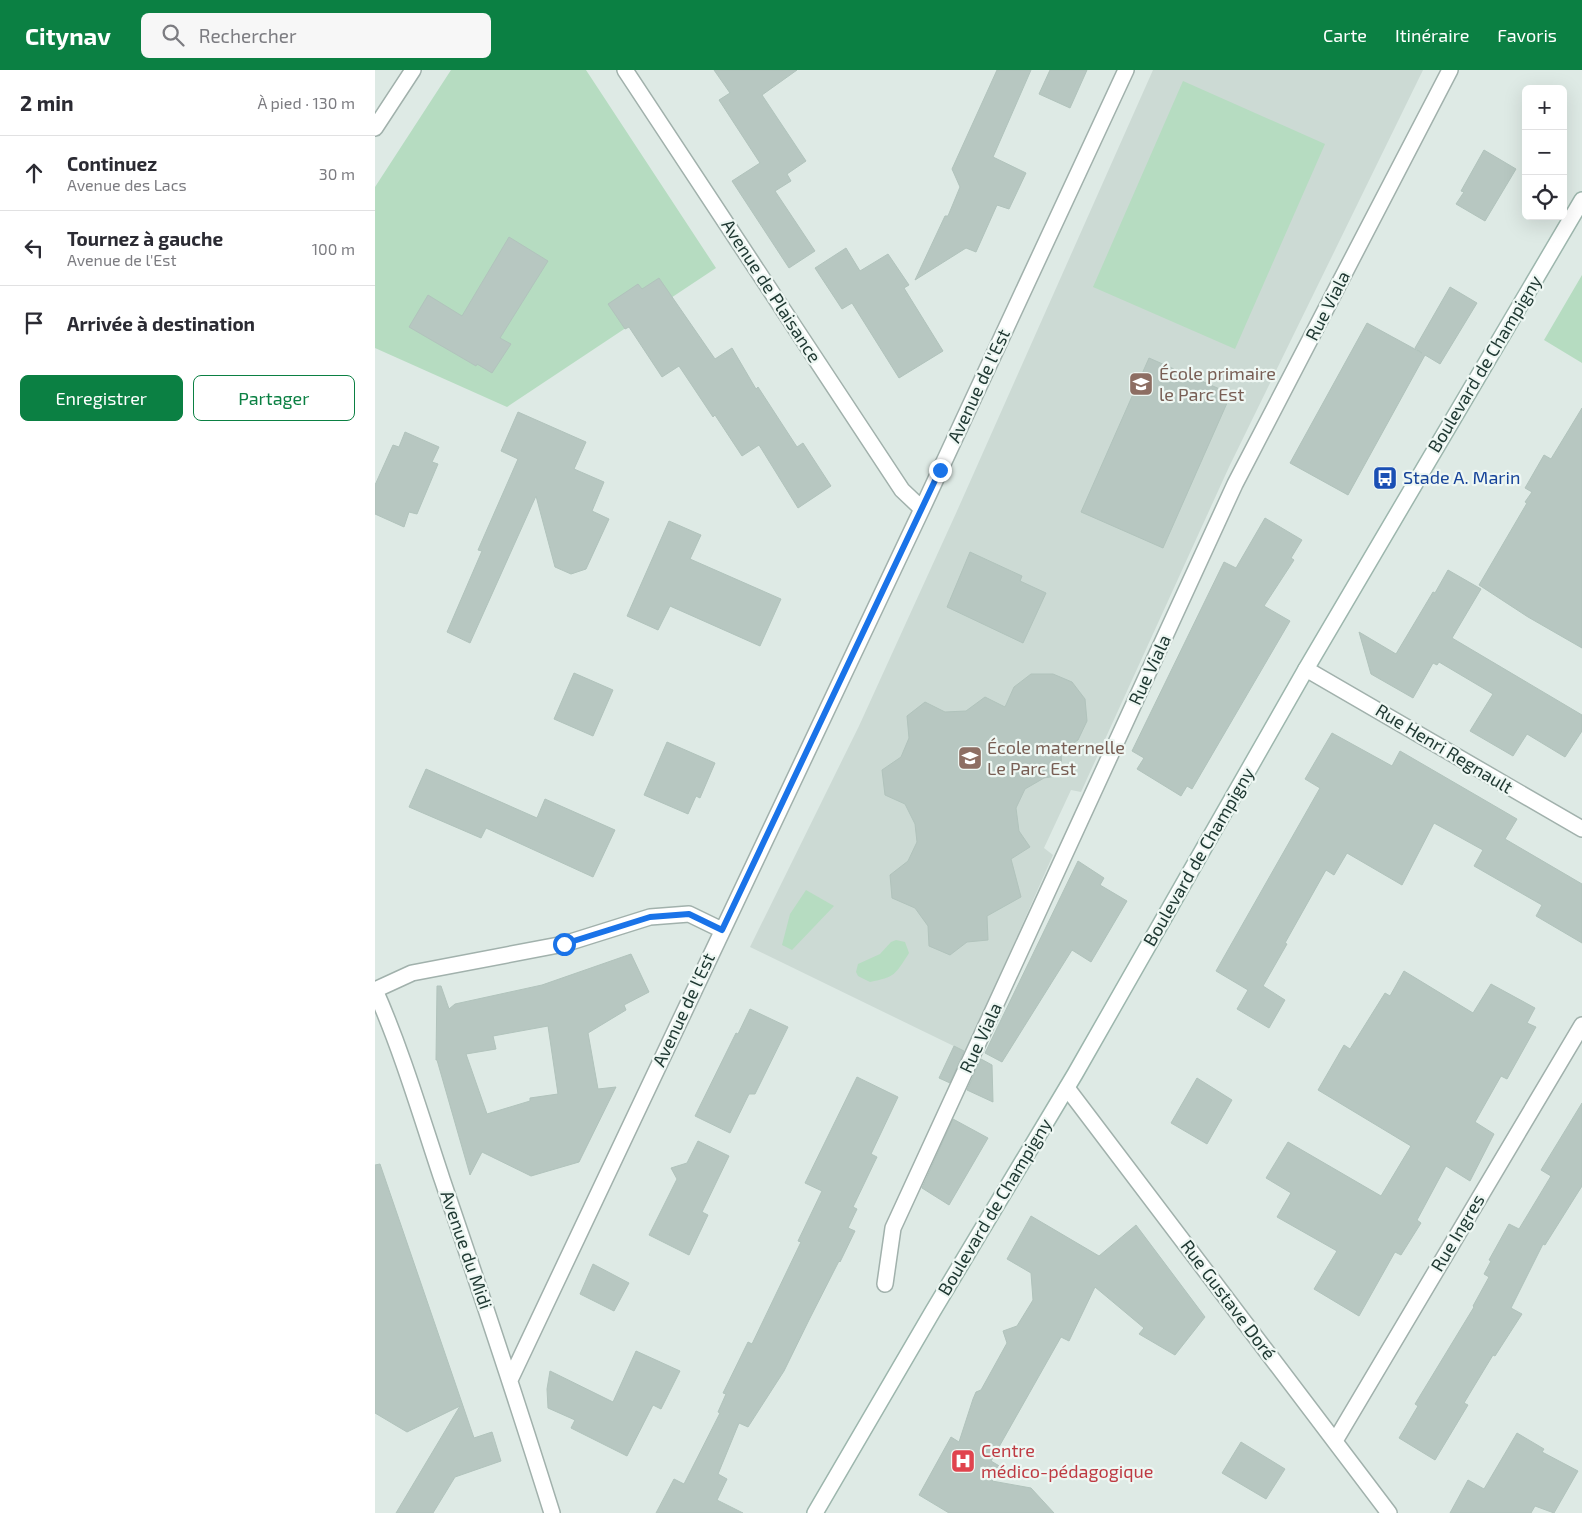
<!DOCTYPE html>
<html lang="fr">
<head>
<meta charset="utf-8">
<style>
  :root { --surface:#fff; --page:#f7f7f7; --text:#2b2b33; --muted:#7c7c81; --line:#e1e1e2; --accent:#0b8043 }
  body { margin:0; font-family:"Exo 2",sans-serif; background:var(--page); color:var(--text) }
  .controls { position:absolute; right:15px; top:15px; display:grid; overflow:hidden; border-radius:8px; box-shadow:0 5px 20px #0002 }
  .controls button { width:45px; height:45px; display:grid; place-items:center; padding:0; border:0; border-bottom:1px solid var(--line); background:var(--surface); color:var(--text); font:25px sans-serif }
  .stop { position:absolute; width:15px; height:15px; margin:-11px; border:4px solid #1a73e8; border-radius:50%; background:#fff }
  .stop.end { background:#1a73e8; border-color:#fff; box-shadow:0 1px 5px #0008 }
  .list { margin:0; padding:0; list-style:none }
  h2 { display:flex; justify-content:space-between; align-items:center; height:65px; margin:0; padding:0 20px; font-size:21px }
  h2 small { font-size:16px; font-weight:400; color:var(--muted) }
  .list li { display:grid; grid-template-columns:32px 1fr auto; gap:15px; align-items:center; box-sizing:border-box; height:75px; padding:0 20px; border-top:1px solid var(--line) }
  .list b { display:block; font-size:19px; white-space:nowrap }
  .list p { margin:0; font-size:16px; white-space:nowrap; color:var(--muted) }
  .list em { font-size:16px; font-style:normal; color:var(--muted) }
  .actions { display:flex; gap:10px; padding:15px 20px }
  .actions a { flex:1; padding:11px 0; border:1px solid var(--accent); border-radius:8px; text-align:center; font-size:18px; color:var(--accent) }
  .actions .main { background:var(--accent); color:#fff }
  .icon { flex:none; width:28px; height:28px; fill:none; stroke:currentColor; stroke-width:2; stroke-linecap:round; stroke-linejoin:round }
  .map { position:relative; flex:none; width:1207px; height:1443px; overflow:hidden }
  header { display:flex; align-items:center; gap:30px; box-sizing:border-box; height:70px; padding:0 25px; background:var(--accent); color:#fff }
  header strong { font-size:24px }
  nav { display:flex; gap:28px; margin-inline-start:auto; font-size:18px }
  .search { width:350px; height:45px; background:var(--page); display:flex; align-items:center; gap:12px; box-sizing:border-box; padding:0 18px; border-radius:8px; color:var(--muted); font-size:19px }
  main { display:flex }
  aside { flex:1; background:var(--surface) }
  .map>svg:first-child { display:block }
  .built { fill:#ccdad4 }
  .green { fill:#b6dcc1 }
  .building { fill:#b7c7c1; stroke:#b1c3bc; fill-rule:evenodd }
  .lines { fill:none; stroke-linecap:round; stroke-linejoin:round }
  .minor-casing { stroke:#a1b1ac; stroke-width:18 }
  .secondary-casing { stroke:#9db6ad; stroke-width:18 }
  .minor { stroke:#fff; stroke-width:15 }
  .secondary { stroke:#fff; stroke-width:15 }
  .route { stroke:#1a73e8; stroke-width:6 }
  .labels { text-anchor:middle; stroke-width:4.5; stroke-linejoin:round; paint-order:stroke }
  .street-label { font-size:18px; fill:#203933; stroke:#eef7f3 }
  .education-label { font-size:18px; fill:#785e54; stroke:#eef7f3; text-anchor:start }
  .transit-label { font-size:18px; fill:#164399; stroke:#eef7f3; text-anchor:start }
  .health-label { font-size:18px; fill:#be3a42; stroke:#eef7f3; text-anchor:start }
</style>
</head>
<body>
<header>
<strong>Citynav</strong>
<div class="search"><svg class="icon" aria-label="search" viewBox="0 0 24 24"><circle cx="10" cy="10" r="6"/><path d="M15 15l6 6"/></svg>Rechercher</div>
<nav><a>Carte</a><a>Itinéraire</a><a>Favoris</a></nav>
</header>
<main>
<aside>
<h2>2 min<small>À pied · 130 m</small></h2>
<ul class="list">
<li><svg class="icon" aria-label="ahead" viewBox="0 0 24 24"><path d="M12 20V5M6 11l6-6 6 6"/></svg><div><b>Continuez</b><p>Avenue des Lacs</p></div><em>30 m</em></li>
<li><svg class="icon" aria-label="left" viewBox="0 0 24 24"><path d="M17 20v-9H6M10 6l-5 5 5 5"/></svg><div><b>Tournez à gauche</b><p>Avenue de l'Est</p></div><em>100 m</em></li>
<li><svg class="icon" aria-label="arrive" viewBox="0 0 24 24"><path d="M6 21V4h12l-3 4 3 4H6"/></svg><div><b>Arrivée à destination</b></div></li>
</ul>
<div class="actions"><a class="main">Enregistrer</a><a>Partager</a></div>
</aside>
<div class="map">
<svg width="1207" height="1443" viewBox="0 0 1207 1443">
  <rect width="100%" height="100%" fill="#deeae5"/>
  <path class="built" d="M 778,0 L 1048,0 L 854,397 L 706,722 L 696,720 L 669,778 L 678,785 L 591,982 L 375,877 L 484,656 L 582,441 Z"/>
  <path class="green" d="M 76,0 L 211,0 L 341,198 L 132,337 L 0,278 L 0,117 Z
    M 808,11 L 950,74 L 860,279 L 718,217 Z
    M 1207,205 L 1207,293 L 1169,270 Z
    M 431,820 L 459,836 L 417,880 L 407,875 L 415,844 Z
    M 521,870 L 530,872 L 534,883 C 520,905 520,907 495,912 L 483,906 L 481,902 L 483,894 L 505,884 L 516,872 Z"/>
  <path class="building" d="M 339,0 L 422,0 L 387,25 L 431,91 L 412,104 L 416,111 L 400,121 L 440,181 L 414,198 L 357,111 L 385,93 L 344,30 L 355,23 Z
    M 622,0 L 656,0 L 618,87 L 651,103 L 634,139 L 622,135 L 601,182 L 591,178 L 540,210 L 570,146 L 573,146 L 585,117 L 577,99 Z
    M 675,0 L 712,0 L 695,38 L 664,24 Z
    M 1109,80 L 1141,99 L 1110,151 L 1081,134 L 1089,122 L 1086,121 Z
    M 134,167 L 173,191 L 125,268 L 136,274 L 117,303 L 102,294 L 101,296 L 34,257 L 53,225 L 87,246 Z
    M 471,178 L 485,201 L 513,184 L 534,215 L 529,218 L 568,281 L 524,308 L 477,233 L 467,239 L 440,198 Z
    M 284,208 L 340,289 L 357,278 L 381,319 L 383,317 L 422,377 L 428,373 L 456,416 L 423,438 L 384,375 L 367,386 L 340,345 L 338,347 L 304,296 L 287,307 L 254,257 L 250,259 L 233,234 L 263,214 L 267,219 Z
    M 1075,217 L 1102,233 L 1065,294 L 1050,285 L 973,425 L 915,393 L 992,253 L 1047,283 L 1040,278 Z
    M 774,288 L 856,324 L 788,478 L 706,442 Z
    M 1207,338 L 1207,578 L 1153,547 L 1104,515 L 1152,433 L 1150,432 L 1157,422 L 1150,418 L 1169,385 L 1176,389 Z
    M 143,342 L 211,372 L 199,399 L 229,412 L 217,441 L 234,449 L 211,499 L 196,504 L 180,497 L 161,426 L 95,573 L 72,562 L 107,481 L 103,480 L 143,389 L 126,381 Z
    M 30,362 L 64,377 L 57,392 L 63,394 L 42,444 L 34,442 L 29,457 L 0,444 L 0,415 L 18,375 L 24,377 Z
    M 890,448 L 927,470 L 916,488 L 919,490 L 889,536 L 915,551 L 817,719 L 812,716 L 806,726 L 762,699 L 769,688 L 757,681 L 849,492 L 861,498 Z
    M 294,451 L 326,465 L 315,489 L 406,529 L 385,576 L 295,536 L 283,560 L 252,546 Z
    M 595,482 L 647,506 L 645,511 L 671,523 L 648,573 L 572,537 Z
    M 1073,500 L 1106,519 L 1077,568 L 1207,645 L 1207,661 L 1190,687 L 1152,664 L 1138,686 L 1095,661 L 1118,624 L 1064,592 L 1062,595 L 1058,593 L 1038,628 L 996,604 L 984,562 L 1021,584 L 1058,522 L 1060,523 Z
    M 199,603 L 238,620 L 218,666 L 179,649 Z
    M 656,604 L 678,604 L 697,612 L 710,629 L 712,651 L 703,670 L 686,682 L 687,705 L 669,708 L 650,719 L 641,738 L 644,761 L 655,777 L 636,789 L 646,827 L 612,846 L 613,870 L 592,872 L 575,885 L 554,876 L 553,856 L 540,838 L 517,828 L 515,805 L 533,791 L 542,772 L 540,754 L 530,734 L 510,725 L 507,700 L 526,687 L 534,668 L 532,646 L 550,632 L 570,642 L 591,641 L 610,627 L 630,637 L 639,617 Z
    M 957,663 L 1017,696 L 1025,681 L 1142,749 L 1130,769 L 1207,814 L 1207,873 L 1161,846 L 1167,835 L 1099,796 L 1108,780 L 1059,753 L 1027,815 L 972,783 L 959,805 L 951,800 L 910,873 L 912,874 L 888,916 L 910,930 L 894,958 L 862,939 L 873,920 L 841,901 L 945,718 L 930,709 Z
    M 292,672 L 340,693 L 325,728 L 321,726 L 313,744 L 269,725 Z
    M 51,699 L 162,748 L 170,729 L 240,760 L 218,807 L 111,758 L 106,768 L 34,737 Z
    M 703,791 L 729,808 L 725,815 L 752,831 L 716,892 L 697,880 L 627,992 L 610,983 Z
    M 256,884 L 274,922 L 249,935 L 251,940 L 213,963 L 223,1019 L 241,1017 L 204,1092 L 156,1106 L 107,1082 L 95,1105 L 62,990 L 61,990 L 62,916 L 66,916 L 74,939 L 80,934 L 167,915 ZM 173,956 L 183,1024 L 155,1028 L 155,1031 L 112,1044 L 91,984 L 121,979 L 118,966 Z
    M 1029,901 L 1098,943 L 1116,914 L 1160,938 L 1152,953 L 1161,957 L 1132,1009 L 1126,1006 L 1100,1052 L 1119,1064 L 1095,1111 L 1071,1096 L 1042,1150 L 1046,1153 L 1026,1185 L 1020,1182 L 984,1246 L 939,1219 L 962,1181 L 902,1147 L 916,1123 L 891,1108 L 913,1072 L 1006,1126 L 1036,1076 L 943,1020 L 969,975 L 975,979 L 1010,923 L 1015,926 Z
    M 375,939 L 413,957 L 380,1024 L 374,1024 L 355,1063 L 320,1046 L 361,963 L 363,964 Z
    M 579,976 L 589,981 L 575,1013 L 564,1008 Z
    M 606,989 L 617,995 L 618,1032 L 592,1020 Z
    M 482,1007 L 523,1027 L 496,1084 L 502,1087 L 478,1137 L 482,1139 L 473,1158 L 480,1161 L 465,1192 L 464,1191 L 434,1250 L 409,1301 L 373,1357 L 364,1353 L 343,1404 L 352,1409 L 342,1430 L 368,1443 L 281,1443 L 299,1409 L 309,1414 L 345,1343 L 343,1342 L 351,1324 L 348,1323 L 373,1272 L 377,1274 L 426,1172 L 423,1171 L 447,1121 L 430,1113 Z
    M 822,1008 L 857,1030 L 832,1074 L 796,1053 Z
    M 1207,1033 L 1207,1116 L 1170,1175 L 1168,1174 L 1136,1238 L 1147,1244 L 1120,1286 L 1118,1285 L 1089,1333 L 1093,1335 L 1060,1390 L 1024,1368 L 1043,1336 L 1040,1334 L 1099,1237 L 1098,1236 L 1114,1207 L 1109,1204 L 1116,1191 L 1114,1190 L 1134,1154 L 1144,1159 L 1176,1106 L 1166,1100 Z
    M 578,1049 L 613,1068 L 574,1135 L 547,1118 Z
    M 323,1071 L 354,1086 L 327,1142 L 333,1145 L 314,1185 L 274,1165 L 302,1109 L 296,1098 L 312,1093 Z
    M 5,1094 L 99,1368 L 117,1362 L 126,1391 L 80,1407 L 58,1443 L 21,1443 L 85,1336 L 32,1362 L 0,1343 L 0,1095 Z
    M 656,1146 L 724,1186 L 761,1155 L 830,1247 L 800,1285 L 764,1264 L 769,1258 L 720,1217 L 694,1271 L 686,1267 L 616,1391 L 626,1397 L 617,1411 L 656,1418 L 679,1443 L 574,1443 L 544,1425 L 576,1367 L 584,1372 L 598,1329 L 601,1322 L 606,1320 L 632,1273 L 628,1261 L 642,1256 L 658,1230 L 656,1203 L 632,1189 Z
    M 218,1194 L 254,1213 L 239,1241 L 205,1224 Z
    M 261,1281 L 305,1301 L 286,1339 L 278,1335 L 252,1386 L 196,1358 L 200,1350 L 173,1338 L 172,1319 L 175,1301 L 238,1332 Z
    M 1142,1363 L 1169,1379 L 1167,1382 L 1203,1401 L 1179,1443 L 1160,1436 L 1156,1443 L 1075,1443 L 1093,1410 L 1109,1419 Z
    M 866,1372 L 910,1399 L 891,1429 L 847,1403 Z"/>
  <g class="lines">
    <defs>
      <path id="minor" d="M 250,0 L 527,420 L 547,439
        M 0,58 L 38,0
        M 931,599 L 1207,759
        M 0,920 C 27,981 46,1046 67,1109 C 105,1220 142,1331 177,1443
        M 0,920 L 37,903 L 189,874 L 275,847 L 314,844 L 347,860
        M 692,1018 L 1014,1443
        M 510,1214 L 518,1158 L 860,414 L 1075,0
        M 135,1310 L 547,439 L 751,0
        M 960,1371 L 1207,955"/>
      <path id="secondary" d="M 440,1443 L 558,1241 L 700,1004 L 931,599 L 1207,130"/>
    </defs>
    <use href="#minor" class="minor-casing"/>
    <use href="#secondary" class="secondary-casing"/>
    <use href="#minor" class="minor"/>
    <use href="#secondary" class="secondary"/>
  </g>
  <g class="lines">
    <path class="route" d="M 189,874 L 275,847 L 314,844 L 347,860 L 565,400"/>
  </g>
  <defs>
    <symbol id="school-square" viewBox="-11 -11 22 22"><rect x="-9" y="-9" width="18" height="18" rx="4" fill="#8d6e63" stroke="#eef7f3"/><path d="M0-5L7-2L0 1L-7-2ZM-4 1L0 2.5L4 1V4Q0 6-4 4Z" fill="#fff"/></symbol>
    <symbol id="bus-square" viewBox="-11 -11 22 22"><rect x="-9" y="-9" width="18" height="18" rx="4" fill="#1a4fb4" stroke="#eef7f3"/><path d="M-5-6H5V4H4V6H2V4H-2V6H-4V4H-5ZM-3.5-4V0h7V-4ZM-3.5 1.2v1.5H-2V1.2ZM2 1.2v1.5H3.5V1.2Z" fill="#fff"/></symbol>
    <symbol id="hospital-square" viewBox="-11 -11 22 22"><rect x="-9" y="-9" width="18" height="18" rx="4" fill="#e0444e" stroke="#eef7f3"/><path d="M-5-5h3v3.5h4V-5h3V5h-3V1.5h-4V5h-3Z" fill="#fff"/></symbol>
  </defs>
  <g fill-rule="evenodd">
    <use href="#school-square" x="752" y="300" width="28" height="28"/>
    <use href="#bus-square" x="996" y="394" width="28" height="28"/>
    <use href="#school-square" x="581" y="674" width="28" height="28"/>
    <use href="#hospital-square" x="574" y="1377" width="28" height="28"/>
  </g>
  <g class="labels">
    <g class="street-label">
      <text transform="translate(396 221) rotate(57)" y="6">Avenue de Plaisance</text>
      <text transform="translate(953 236) rotate(-63)" y="6">Rue Viala</text>
      <text transform="translate(1110 294) rotate(-59)" y="6">Boulevard de Champigny</text>
      <text transform="translate(604 316) rotate(-65)" y="6">Avenue de l'Est</text>
      <text transform="translate(775 600) rotate(-65)" y="6">Rue Viala</text>
      <text transform="translate(1069 679) rotate(31)" y="6">Rue Henri Regnault</text>
      <text transform="translate(824 787) rotate(-60)" y="6">Boulevard de Champigny</text>
      <text transform="translate(309 940) rotate(-65)" y="6">Avenue de l'Est</text>
      <text transform="translate(606 968) rotate(-65)" y="6">Rue Viala</text>
      <text transform="translate(620 1137) rotate(-59)" y="6">Boulevard de Champigny</text>
      <text transform="translate(1083 1163) rotate(-59)" y="6">Rue Ingres</text>
      <text transform="translate(91 1180) rotate(71)" y="6">Avenue du Midi</text>
      <text transform="translate(853 1230) rotate(53)" y="6">Rue Gustave Doré</text>
    </g>
    <g class="education-label">
      <text x="784" y="310">École primaire<tspan x="784" dy="21">le Parc Est</tspan></text>
      <text x="612" y="684">École maternelle<tspan x="612" dy="21">Le Parc Est</tspan></text>
    </g>
    <g class="transit-label">
      <text x="1028" y="414">Stade A. Marin</text>
    </g>
    <g class="health-label">
      <text x="606" y="1387">Centre<tspan x="606" dy="21">médico-pédagogique</tspan></text>
    </g>
  </g>
</svg>
<div class="controls">
<button>+</button>
<button>−</button>
<button><svg class="icon" aria-label="locate" viewBox="0 0 24 24"><circle cx="12" cy="12" r="6"/><path d="M12 2v4M12 18v4M2 12h4M18 12h4"/></svg></button>
</div>
<div class="stop" style="left:189px;top:874px"></div>
<div class="stop end" style="left:565px;top:400px"></div>
</div>
</main>
</body>
</html>
